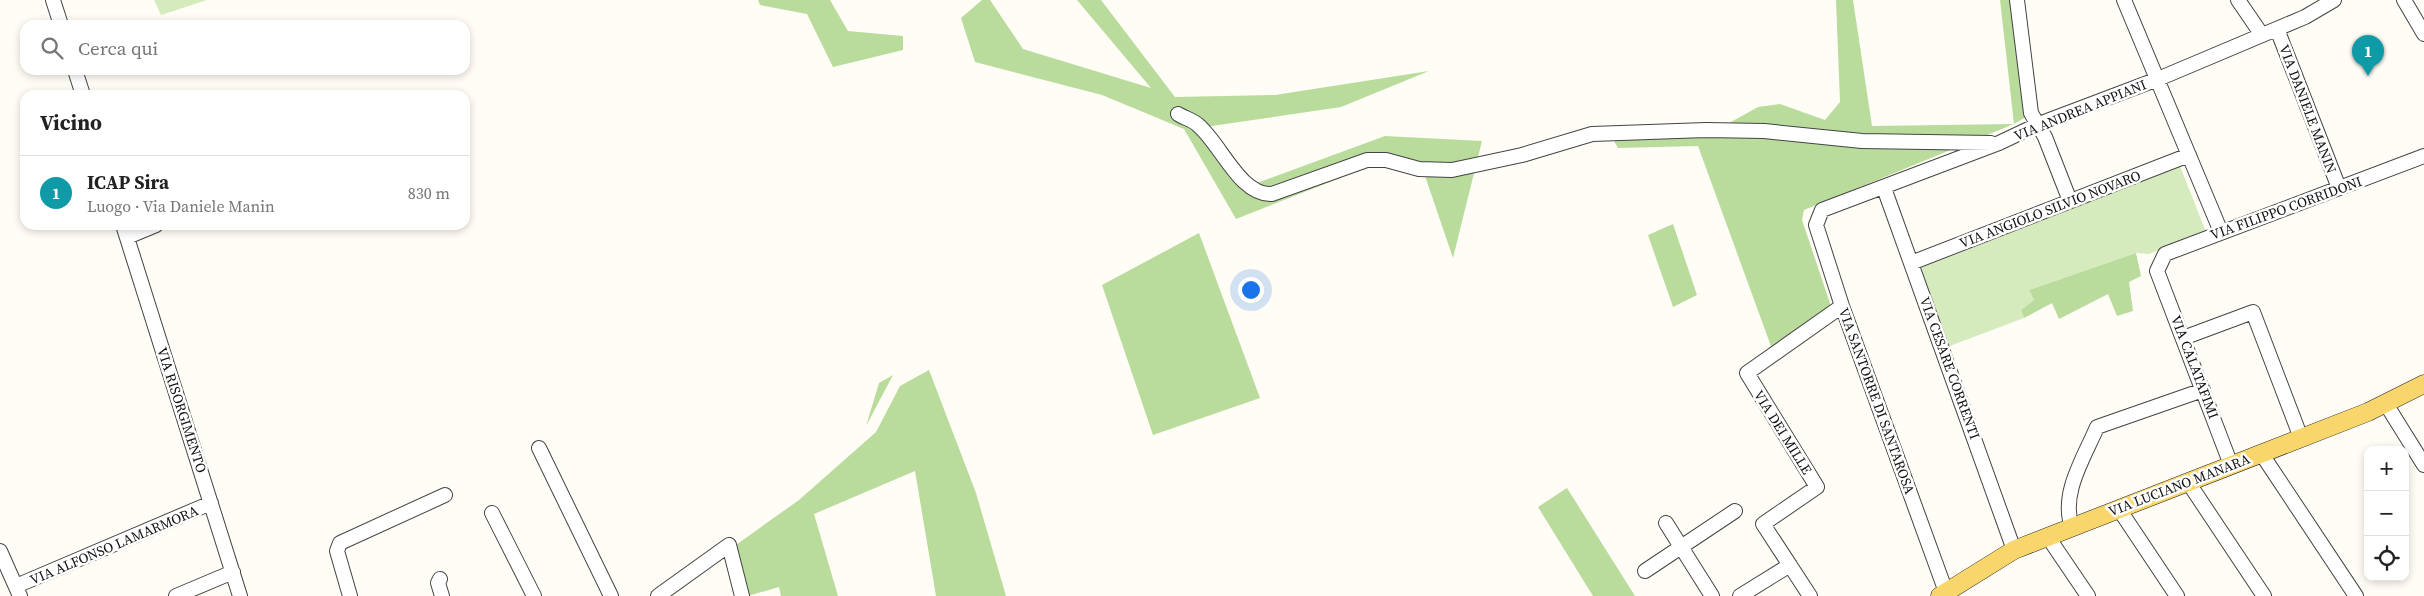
<!DOCTYPE html>
<html lang="it">
<head>
<meta charset="utf-8">
<style>
  :root { --surface:#fff; --page:#f6f6f6; --text:#222; --muted:#767676; --line:#e0e0e0; --accent:#2563eb }
  body { margin:0; font-family:"Source Serif 4",serif; background:var(--page); color:var(--text) }
  .controls { position:absolute; right:15px; bottom:15px; display:grid; overflow:hidden; border-radius:10px; box-shadow:0 2px 8px #0003 }
  .controls button { width:45px; height:45px; display:grid; place-items:center; padding:0; border:0; border-bottom:1px solid var(--line); background:var(--surface); color:var(--text); font:25px sans-serif }
  .you { position:absolute; left:1250px; top:289px; width:18px; height:18px; margin:-12px; border:4px solid #fff; border-radius:50%; background:#1a73e8; box-shadow:0 0 0 8px #1a73e833 }
  .badge { display:grid; place-items:center; width:32px; height:32px; border-radius:50%; background:var(--accent); color:#fff; font-size:16px; font-weight:700 }
  .pin { position:absolute; translate:-50% -41px; filter:drop-shadow(0 1px 2px #0008) }
  .pin::after { content:''; position:absolute; top:26px; width:18px; height:15px; background:inherit; clip-path:polygon(0 0,100% 0,50% 100%) }
  .list { margin:0; padding:0; list-style:none }
  h2 { display:flex; justify-content:space-between; align-items:center; height:65px; margin:0; padding:0 20px; font-size:21px }
  h2 small { font-size:16px; font-weight:400; color:var(--muted) }
  .list li { display:grid; grid-template-columns:32px 1fr auto; gap:15px; align-items:center; box-sizing:border-box; height:75px; padding:0 20px; border-top:1px solid var(--line) }
  .list b { display:block; font-size:19px; white-space:nowrap }
  .list p { margin:0; font-size:16px; white-space:nowrap; color:var(--muted) }
  .list em { font-size:16px; font-style:normal; color:var(--muted) }
  .icon { flex:none; width:28px; height:28px; fill:none; stroke:currentColor; stroke-width:2; stroke-linecap:round; stroke-linejoin:round }
  .map { position:relative; flex:none; width:2424px; height:596px; overflow:hidden }
  .search { position:absolute; background:var(--surface); box-shadow:0 2px 8px #0003; left:20px; top:20px; width:450px; height:55px; display:flex; align-items:center; gap:12px; box-sizing:border-box; padding:0 18px; border-radius:15px; color:var(--muted); font-size:19px }
  .panel { position:absolute; background:var(--surface); box-shadow:0 2px 8px #0003; left:20px; top:90px; width:450px; height:140px; border-radius:15px }
  .map>svg:first-child { display:block }
  .green { fill:#d5ebbd }
  .forest { fill:#b9dc9c }
  .lines { fill:none; stroke-linecap:round; stroke-linejoin:round }
  .minor-casing { stroke:#444; stroke-width:16 }
  .major-casing { stroke:#222; stroke-width:19 }
  .minor { stroke:#fff; stroke-width:14 }
  .major { stroke:#f9d66b; stroke-width:18 }
  .labels { text-anchor:middle; stroke-width:5; stroke-linejoin:round; paint-order:stroke }
  .street-label { font-size:14px; fill:#111; stroke:#fff }
</style>
</head>
<body>
<div class="map">
<svg width="2424" height="596" viewBox="0 0 2424 596">
  <rect width="100%" height="100%" fill="#fffdf5"/>
  <path class="green" d="M 154,0 L 207,0 L 161,15 Z
    M 2180,166 L 2206,232 L 2149,254 L 2136,253 L 2029,290 L 2034,300 L 2021,310 L 2024,318 L 1947,347 L 1918,269 Z"/>
  <path class="forest" d="M 758,0 L 830,0 L 848,31 L 903,36 L 903,50 L 833,67 L 807,14 L 760,5 Z
    M 982,0 L 990,0 L 1023,49 L 1151,88 L 1077,0 L 1101,0 L 1175,97 L 1275,95 L 1429,71 L 1341,107 L 1205,127 L 1254,184 L 1385,136 L 1482,141 L 1453,258 L 1425,176 L 1390,167 L 1368,167 L 1236,219 L 1184,129 L 1102,95 L 975,62 L 961,18 Z
    M 1836,0 L 1853,0 L 1872,126 L 2014,124 L 2000,0 L 2011,0 L 2026,117 L 2014,124 L 1804,210 L 1802,220 L 1832,309 L 1772,349 L 1698,146 L 1618,148 L 1610,134 L 1722,127 L 1758,107 L 1780,104 L 1825,120 L 1840,102 Z
    M 1673,224 L 1697,295 L 1673,307 L 1648,235 Z
    M 1199,233 L 1260,398 L 1153,435 L 1102,285 Z
    M 2136,253 L 2141,276 L 2129,282 L 2133,311 L 2117,316 L 2108,294 L 2059,319 L 2052,303 L 2024,318 L 2021,310 L 2034,300 L 2029,290 Z
    M 929,370 L 976,493 L 1006,596 L 936,596 L 915,471 L 814,514 L 838,596 L 781,596 L 779,587 L 748,596 L 733,547 L 799,500 L 876,432 L 900,386 Z
    M 893,375 L 866,426 L 879,383 Z
    M 1567,488 L 1635,596 L 1593,596 L 1538,507 Z"/>
  <g class="lines">
    <defs>
      <path id="minor" d="M 53,0 L 61,25
        M 2017,0 L 2031,113 L 2045,137 L 2070,201
        M 2124,0 L 2221,232
        M 2238,0 L 2262,35
        M 2404,0 L 2424,34
        M 2277,29 L 2339,188
        M 75,70 L 83,95
        M 1178,114 C 1184,118 1193,120 1198,125 C 1221,144 1240,196 1272,194 L 1367,160 L 1386,160 L 1419,169 L 1452,170 L 1522,155 L 1592,134 L 1706,130 L 1764,131 L 1862,141 L 1991,143
        M 1884,188 L 2014,550
        M 123,225 L 240,596
        M 127,237 L 156,225
        M 1911,263 L 2189,155
        M 2183,338 L 2253,312 L 2301,438
        M 2386,404 L 2424,465
        M 539,448 L 611,596
        M 2261,453 L 2356,596
        M 2231,465 L 2157,271 L 2165,254 L 2424,156
        M 2188,482 L 2264,596
        M 2119,509 L 2177,596
        M 492,513 L 534,596
        M 1666,523 L 1712,596
        M 2072,527 C 2060,494 2084,458 2097,427 L 2203,390
        M 2048,537 L 2088,596
        M 0,551 L 20,596
        M 1645,571 L 1735,511
        M 440,579 L 438,583 L 442,596
        M 16,586 L 211,503
        M 1946,592 L 1842,306 L 1816,225 L 1822,210 L 1999,143 L 2039,124 L 2158,79 L 2305,17 L 2334,0
        M 176,596 L 233,572
        M 350,596 L 337,551 L 340,543 L 445,495
        M 658,596 L 729,545 L 742,596
        M 1740,596 L 1790,565
        M 1810,596 L 1763,524 L 1817,487 L 1747,373 L 1842,306"/>
      <path id="major" d="M 1940,596 L 2014,550 L 2368,412 L 2424,384"/>
    </defs>
    <use href="#minor" class="minor-casing"/>
    <use href="#major" class="major-casing"/>
    <use href="#minor" class="minor"/>
    <use href="#major" class="major"/>
  </g>
  <g class="labels">
    <g class="street-label">
      <text transform="translate(2308 109) rotate(69)" y="5">VIA DANIELE MANIN</text>
      <text transform="translate(2080 110) rotate(-22)" y="5">VIA ANDREA APPIANI</text>
      <text transform="translate(2286 208) rotate(-20)" y="5">VIA FILIPPO CORRIDONI</text>
      <text transform="translate(2050 209) rotate(-21)" y="5">VIA ANGIOLO SILVIO NOVARO</text>
      <text transform="translate(2195 367) rotate(69)" y="5">VIA CALATAFIMI</text>
      <text transform="translate(1950 368) rotate(70)" y="5">VIA CESARE CORRENTI</text>
      <text transform="translate(1877 401) rotate(70)" y="5">VIA SANTORRE DI SANTAROSA</text>
      <text transform="translate(182 410) rotate(72)" y="5">VIA RISORGIMENTO</text>
      <text transform="translate(1783 432) rotate(58)" y="5">VIA DEI MILLE</text>
      <text transform="translate(2179 485) rotate(-21)" y="5">VIA LUCIANO MANARA</text>
      <text transform="translate(114 545) rotate(-23)" y="5">VIA ALFONSO LAMARMORA</text>
    </g>
  </g>
</svg>
<div class="controls">
<button>+</button>
<button>−</button>
<button><svg class="icon" aria-label="locate" viewBox="0 0 24 24"><circle cx="12" cy="12" r="6"/><path d="M12 2v4M12 18v4M2 12h4M18 12h4"/></svg></button>
</div>
<div class="you"></div>
<div class="pin badge" style="left:2368px;top:76px;background:#0f9aa8">1</div>
<div class="search"><svg class="icon" aria-label="search" viewBox="0 0 24 24"><circle cx="10" cy="10" r="6"/><path d="M15 15l6 6"/></svg>Cerca qui</div>
<section class="panel">
<h2>Vicino<small></small></h2>
<ul class="list">
<li><span class="badge" style="background:#0f9aa8">1</span><div><b>ICAP Sira</b><p>Luogo · Via Daniele Manin</p></div><em>830 m</em></li>
</ul>
</section>
</div>
</body>
</html>
